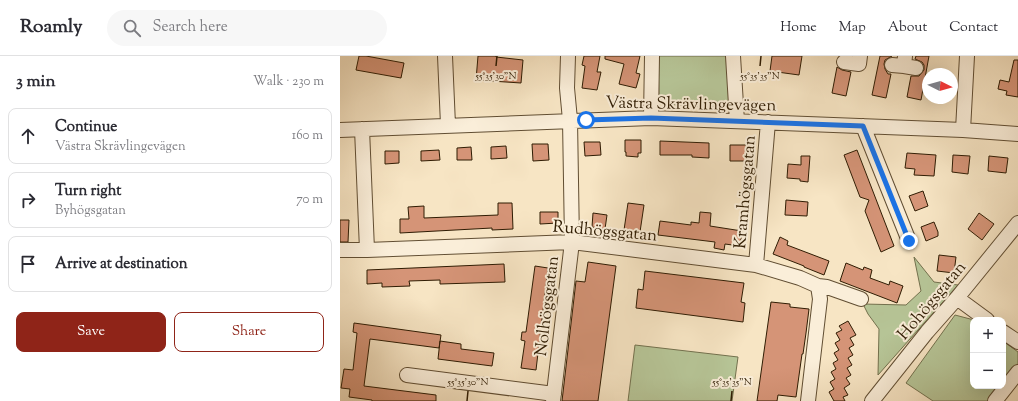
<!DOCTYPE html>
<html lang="en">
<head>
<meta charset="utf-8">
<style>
  :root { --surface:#fff; --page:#f7f7f7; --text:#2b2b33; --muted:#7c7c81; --line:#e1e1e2; --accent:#8f2418 }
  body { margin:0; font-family:"Sorts Mill Goudy",serif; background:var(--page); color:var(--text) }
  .controls { position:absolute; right:12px; bottom:12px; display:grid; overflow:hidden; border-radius:8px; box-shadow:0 4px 16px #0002 }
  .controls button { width:36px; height:36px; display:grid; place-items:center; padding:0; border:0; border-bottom:1px solid var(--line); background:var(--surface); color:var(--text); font:20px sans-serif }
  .compass { position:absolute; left:582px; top:12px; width:36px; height:36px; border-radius:50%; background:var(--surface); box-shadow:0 4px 16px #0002; rotate:95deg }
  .stop { position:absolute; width:12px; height:12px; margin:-9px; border:3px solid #1a73e8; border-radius:50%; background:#fff }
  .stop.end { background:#1a73e8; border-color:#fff; box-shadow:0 1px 4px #0008 }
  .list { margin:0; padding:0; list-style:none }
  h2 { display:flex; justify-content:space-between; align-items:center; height:52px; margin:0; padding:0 16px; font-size:17px }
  h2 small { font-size:13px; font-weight:400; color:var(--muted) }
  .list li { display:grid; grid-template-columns:26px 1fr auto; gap:12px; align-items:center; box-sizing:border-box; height:56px; margin:0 8px 8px; padding:0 8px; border:1px solid var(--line); border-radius:8px }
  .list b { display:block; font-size:15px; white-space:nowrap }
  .list p { margin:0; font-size:13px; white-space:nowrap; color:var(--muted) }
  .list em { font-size:13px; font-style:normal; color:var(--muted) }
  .actions { display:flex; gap:8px; padding:12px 16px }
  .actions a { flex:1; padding:9px 0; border:1px solid var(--accent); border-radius:8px; text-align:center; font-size:14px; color:var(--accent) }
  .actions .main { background:var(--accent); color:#fff }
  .icon { flex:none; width:22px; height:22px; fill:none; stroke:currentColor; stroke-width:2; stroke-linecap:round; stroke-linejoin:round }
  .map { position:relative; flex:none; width:678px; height:345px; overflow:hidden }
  header { display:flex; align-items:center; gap:24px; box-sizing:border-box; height:56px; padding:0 20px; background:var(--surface); border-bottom:1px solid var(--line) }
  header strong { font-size:19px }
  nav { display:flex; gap:22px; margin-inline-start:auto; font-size:14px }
  .search { width:280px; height:36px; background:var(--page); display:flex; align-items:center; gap:10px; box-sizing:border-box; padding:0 14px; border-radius:22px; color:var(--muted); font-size:15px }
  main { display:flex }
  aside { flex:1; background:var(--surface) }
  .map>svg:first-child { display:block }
  .green { fill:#b7c698; stroke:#73714e }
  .building { fill:#d59477; stroke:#2f1c03 }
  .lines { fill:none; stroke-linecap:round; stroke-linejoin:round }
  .minor-casing { stroke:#614e33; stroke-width:16 }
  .minor { stroke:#faeed9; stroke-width:14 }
  .route { stroke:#1a73e8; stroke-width:5 }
  .ticks { fill:none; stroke:#2f1c03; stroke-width:1.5 }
  .labels { text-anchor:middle; stroke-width:4; stroke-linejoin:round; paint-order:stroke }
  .street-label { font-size:17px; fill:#2f1c03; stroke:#faeed9 }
  .ticks-label { font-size:10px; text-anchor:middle; fill:#2f1c03; stroke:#faeed9; stroke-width:4; stroke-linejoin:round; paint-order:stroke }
</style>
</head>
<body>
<header>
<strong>Roamly</strong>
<div class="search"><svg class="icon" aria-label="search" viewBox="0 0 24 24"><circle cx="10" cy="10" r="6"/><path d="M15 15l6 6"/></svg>Search here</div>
<nav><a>Home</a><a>Map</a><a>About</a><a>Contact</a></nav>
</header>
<main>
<aside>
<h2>3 min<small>Walk · 230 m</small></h2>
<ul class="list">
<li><svg class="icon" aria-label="ahead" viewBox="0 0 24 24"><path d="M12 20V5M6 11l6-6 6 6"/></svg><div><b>Continue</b><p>Västra Skrävlingevägen</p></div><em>160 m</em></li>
<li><svg class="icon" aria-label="right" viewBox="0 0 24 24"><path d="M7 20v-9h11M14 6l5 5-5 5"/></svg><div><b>Turn right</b><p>Byhögsgatan</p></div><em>70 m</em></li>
<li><svg class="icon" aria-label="arrive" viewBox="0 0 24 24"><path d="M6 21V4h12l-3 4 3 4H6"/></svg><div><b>Arrive at destination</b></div></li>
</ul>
<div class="actions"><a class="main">Save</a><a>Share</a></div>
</aside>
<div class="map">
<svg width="678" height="345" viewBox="0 0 678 345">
  <rect width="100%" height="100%" fill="#f7e5c4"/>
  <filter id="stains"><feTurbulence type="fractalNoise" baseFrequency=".005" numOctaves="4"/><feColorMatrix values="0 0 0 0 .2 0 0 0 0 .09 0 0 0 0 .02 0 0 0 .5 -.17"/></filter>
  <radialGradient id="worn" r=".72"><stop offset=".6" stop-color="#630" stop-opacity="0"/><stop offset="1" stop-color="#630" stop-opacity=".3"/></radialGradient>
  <path class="green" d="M 318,0 L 388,0 L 391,52 L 319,48 Z
    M 574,201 L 594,226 L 618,229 L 538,319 L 539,273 L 528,258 L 523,248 L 566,249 L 581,235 Z
    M 615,259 L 634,264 L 633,264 L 633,330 L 661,330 L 648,345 L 593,345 L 566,327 Z
    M 663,285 L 678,296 L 678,311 L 663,328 Z
    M 295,289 L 398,301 L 392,345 L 288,345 Z"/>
  <path class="building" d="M 19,0 L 26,0 L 64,7 L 61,22 L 16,14 Z
    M 138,0 L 156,0 L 156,1 L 183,4 L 181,27 L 136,24 Z
    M 244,0 L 260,0 L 257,16 L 261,16 L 257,34 L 242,32 L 245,10 L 242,9 Z
    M 265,0 L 300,0 L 296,17 L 300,18 L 296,32 L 279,28 L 284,8 L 265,3 Z
    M 432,0 L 462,0 L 459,19 L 430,15 Z
    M 540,0 L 552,0 L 545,4 L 544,8 L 545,13 L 548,18 L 551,18 L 546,42 L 532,39 Z
    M 576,0 L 589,0 L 581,44 L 567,41 L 571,20 L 579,20 L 584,14 L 584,9 L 582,6 L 575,3 Z
    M 674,4 L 678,4 L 678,41 L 666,39 L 667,35 L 658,33 L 660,24 L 669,26 Z
    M 497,11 L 502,14 L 511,16 L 506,40 L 492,37 Z
    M 285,84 L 301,84 L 301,97 L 298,97 L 298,101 L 286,100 L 286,96 L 285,96 Z
    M 320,85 L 369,87 L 369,102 L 352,101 L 352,99 L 320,99 Z
    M 244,86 L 260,86 L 261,99 L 245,100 Z
    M 192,88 L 208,88 L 209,104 L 193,105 Z
    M 390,89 L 406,89 L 406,105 L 390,105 Z
    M 166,90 L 167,102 L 151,103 L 151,91 Z
    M 131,91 L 132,104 L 117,104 L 117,92 Z
    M 99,94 L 100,104 L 81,105 L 81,95 Z
    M 517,94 L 554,190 L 541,196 L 525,155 L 529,144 L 520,141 L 504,99 Z
    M 45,95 L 59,95 L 59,107 L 45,108 Z
    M 567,97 L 596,99 L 594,120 L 574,119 L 575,113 L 565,112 Z
    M 613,99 L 630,100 L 628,118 L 612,116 Z
    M 461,100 L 470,100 L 468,126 L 460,125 L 460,123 L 447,122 L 448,108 L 461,109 Z
    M 649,100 L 668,102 L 666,117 L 648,115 Z
    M 583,135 L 588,150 L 575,155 L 569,140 Z
    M 446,144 L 468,146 L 467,160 L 445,159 Z
    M 158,147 L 172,147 L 173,173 L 152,174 L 152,172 L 60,177 L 60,163 L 69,163 L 68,151 L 84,150 L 84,162 L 158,159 Z
    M 288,147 L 304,149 L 300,176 L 284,174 Z
    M 200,156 L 218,156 L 218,167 L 200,168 Z
    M 360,156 L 371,157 L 370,170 L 402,175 L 400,190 L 385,188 L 384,194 L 374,192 L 375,186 L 318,179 L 320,165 L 351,169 L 351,166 L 359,167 Z
    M 253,157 L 267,159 L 265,173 L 252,171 Z
    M 639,157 L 654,168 L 642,184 L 628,173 Z
    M 0,164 L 9,164 L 8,186 L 0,186 Z
    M 594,166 L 598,176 L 598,180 L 586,185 L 581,171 Z
    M 440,181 L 448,185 L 447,189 L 489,205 L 484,219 L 464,211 L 464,210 L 433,198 Z
    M 599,199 L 616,201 L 614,217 L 597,215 Z
    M 248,206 L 276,210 L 258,345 L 222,345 L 236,225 L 245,226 Z
    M 506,207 L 523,214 L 524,211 L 532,214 L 530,222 L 549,229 L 550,225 L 563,230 L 557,247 L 500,225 Z
    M 164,208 L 165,226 L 100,228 L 100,224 L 69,225 L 70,230 L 42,231 L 42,227 L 27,228 L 27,214 Z
    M 195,210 L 208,212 L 196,314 L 181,312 L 185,285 L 181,284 L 182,276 L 186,276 Z
    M 305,215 L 404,227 L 401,246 L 405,247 L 403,266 L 296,252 L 298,233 L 303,234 Z
    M 431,246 L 450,248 L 450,251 L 469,253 L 466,277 L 463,298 L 462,298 L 456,341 L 438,339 L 437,345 L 417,345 Z
    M 508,265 L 516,279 L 510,282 L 514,289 L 509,292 L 513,299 L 508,302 L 512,309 L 507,312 L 511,319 L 506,322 L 510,328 L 504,332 L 508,339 L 503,341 L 505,345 L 494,345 L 489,336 L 494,333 L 490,326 L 495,323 L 491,316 L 496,313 L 493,307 L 498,304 L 494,297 L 499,294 L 495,287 L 500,284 L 496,277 L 502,274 L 499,270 Z
    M 14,267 L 101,279 L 99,292 L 30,283 L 24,330 L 96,339 L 96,345 L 32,345 L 32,344 L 9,341 L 10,333 L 1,332 L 4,313 L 13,314 L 17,277 L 13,276 Z
    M 100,285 L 121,288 L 121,293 L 154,297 L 152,310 L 98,303 Z"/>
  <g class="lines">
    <defs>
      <path id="minor" d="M 105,0 L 108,69
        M 393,0 L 397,65
        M 565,0 L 564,10 L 576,12
        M 504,6 L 519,8 L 520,0
        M 552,9 L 564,10
        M 311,62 L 312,0
        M 523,70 L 569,185
        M 22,73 L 27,194
        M 0,74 L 311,62 L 623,74 L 678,78
        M 623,74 L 627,0
        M 0,194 L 27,194 L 232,186 L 416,209 L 460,222 L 478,230 L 487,231 L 521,243
        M 416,209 L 428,66
        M 617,242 L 647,264
        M 663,276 L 678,286
        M 67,319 L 214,338
        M 213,345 L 232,186 L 230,64 L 227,32 L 228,0
        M 468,345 L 480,243 L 478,230
        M 532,345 L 587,276 L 617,242 L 678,167
        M 655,345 L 678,316"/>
    </defs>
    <use href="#minor" class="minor-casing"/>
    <use href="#minor" class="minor"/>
  </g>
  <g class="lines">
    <path class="route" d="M 246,64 L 311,62 L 523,70 L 569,185"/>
  </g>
  <path class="ticks" d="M 156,10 L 157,0M 420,10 L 421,0M 127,345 L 128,335M 391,345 L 392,335"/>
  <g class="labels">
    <g class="street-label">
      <text transform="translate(351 47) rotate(1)" y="6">Västra Skrävlingevägen</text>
      <text transform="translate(404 136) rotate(-85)" y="6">Kramhögsgatan</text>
      <text transform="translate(265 174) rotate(5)" y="6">Rudhögsgatan</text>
      <text transform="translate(591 244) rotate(-50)" y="6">Hohögsgatan</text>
      <text transform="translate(206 250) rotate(-83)" y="6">Nolhögsgatan</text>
    </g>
  </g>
  <g class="ticks-label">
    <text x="156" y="23">55°35'30"N</text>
    <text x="420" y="23">55°35'35"N</text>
    <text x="128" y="329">55°35'30"N</text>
    <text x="392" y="329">55°35'35"N</text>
  </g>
  <rect width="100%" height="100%" filter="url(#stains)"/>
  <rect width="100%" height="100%" fill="url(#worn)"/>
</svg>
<div class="controls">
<button>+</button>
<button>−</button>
</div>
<svg class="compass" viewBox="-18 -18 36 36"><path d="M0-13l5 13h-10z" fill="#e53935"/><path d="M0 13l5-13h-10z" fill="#7c7c81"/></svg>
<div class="stop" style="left:246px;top:64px"></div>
<div class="stop end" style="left:569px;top:185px"></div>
</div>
</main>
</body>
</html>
